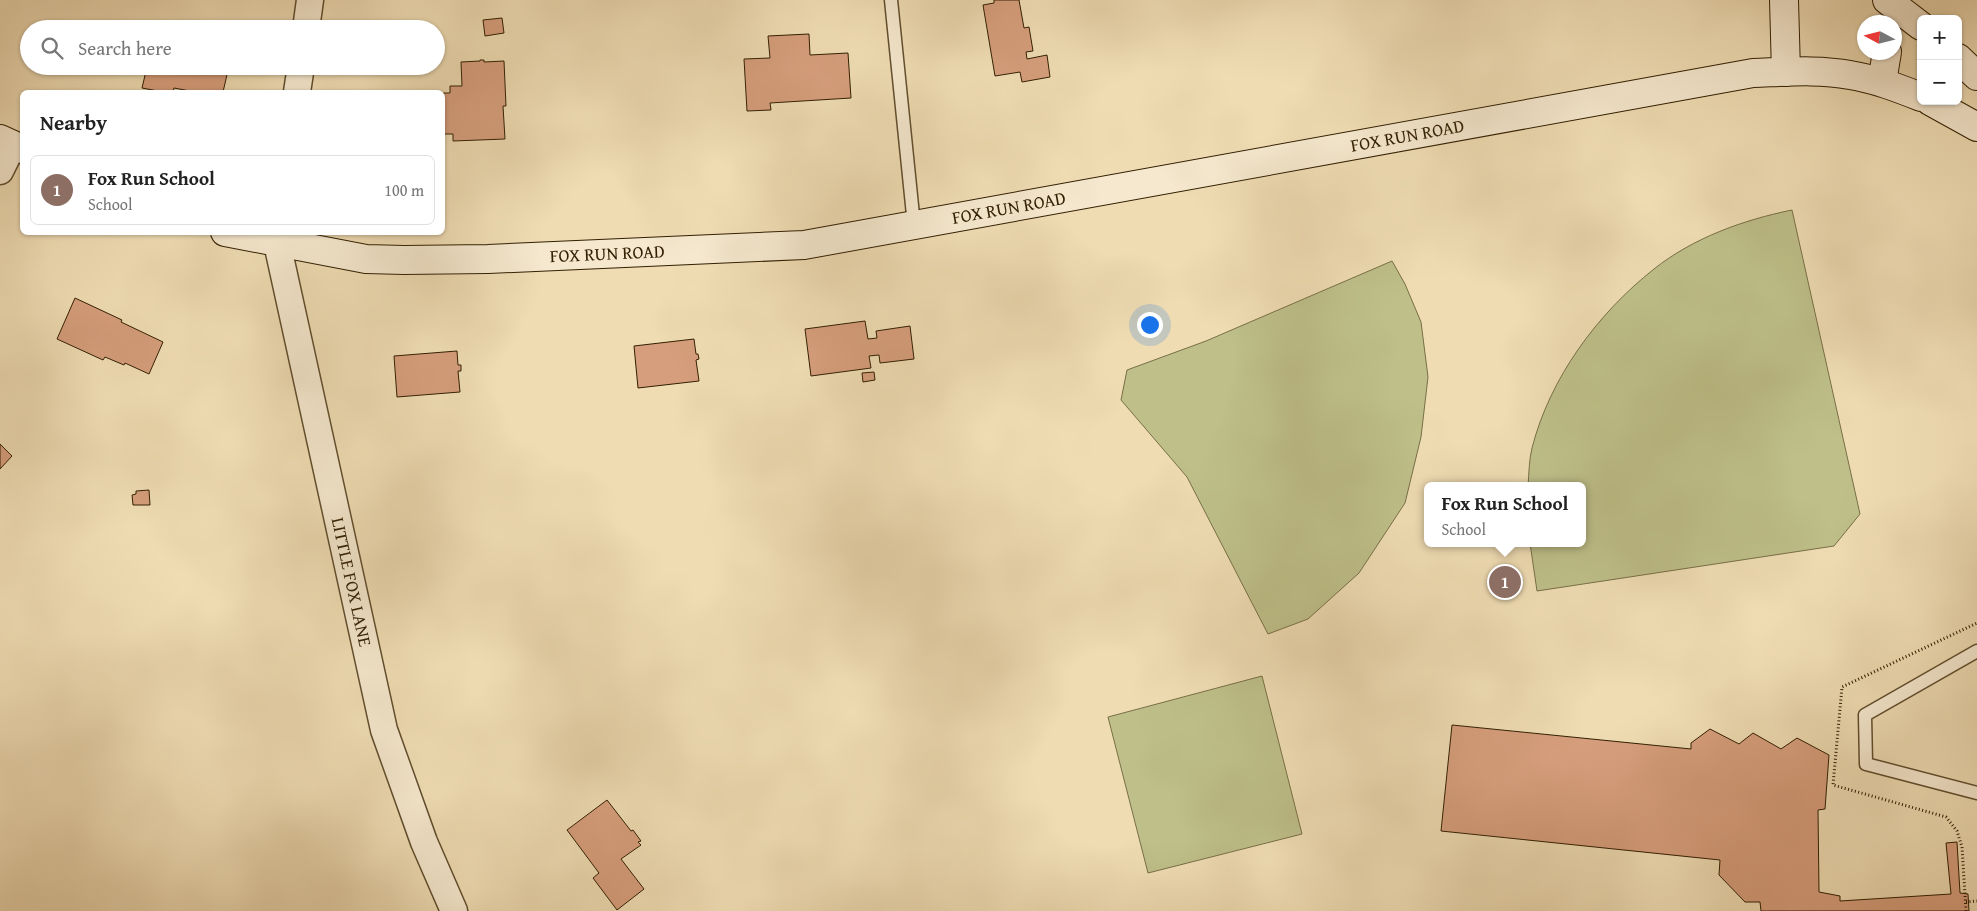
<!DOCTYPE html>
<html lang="en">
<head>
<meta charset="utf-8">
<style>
  :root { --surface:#fff; --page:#f2f2f2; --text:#222; --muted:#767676; --line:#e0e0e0; --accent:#b45309 }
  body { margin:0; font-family:"Gentium Book Plus",serif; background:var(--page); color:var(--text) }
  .controls { position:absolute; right:15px; top:15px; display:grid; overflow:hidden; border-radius:8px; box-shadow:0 1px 4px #0004 }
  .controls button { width:45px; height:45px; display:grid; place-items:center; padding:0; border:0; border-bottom:1px solid var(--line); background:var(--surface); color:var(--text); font:25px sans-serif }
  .compass { position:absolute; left:1857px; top:15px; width:45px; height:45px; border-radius:50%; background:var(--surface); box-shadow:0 1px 4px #0004; rotate:277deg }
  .you { position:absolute; left:1149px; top:324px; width:18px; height:18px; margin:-12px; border:4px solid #fff; border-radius:50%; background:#1a73e8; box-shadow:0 0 0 8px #1a73e833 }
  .badge { display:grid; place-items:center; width:32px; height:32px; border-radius:50%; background:var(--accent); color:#fff; font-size:16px; font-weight:700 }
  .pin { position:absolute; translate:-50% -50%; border:2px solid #fff; box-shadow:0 1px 5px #0006 }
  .popup { position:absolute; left:1424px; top:482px; width:162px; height:65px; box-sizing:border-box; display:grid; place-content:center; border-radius:8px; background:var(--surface); filter:drop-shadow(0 1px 4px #0005); font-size:16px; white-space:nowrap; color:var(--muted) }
  .popup b { font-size:19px; color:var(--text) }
  .popup::after { content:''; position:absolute; left:50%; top:100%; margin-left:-10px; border:10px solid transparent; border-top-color:var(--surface) }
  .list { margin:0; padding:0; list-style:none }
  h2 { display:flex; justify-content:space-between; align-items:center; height:65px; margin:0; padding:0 20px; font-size:21px }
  h2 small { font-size:16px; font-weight:400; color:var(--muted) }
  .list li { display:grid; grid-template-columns:32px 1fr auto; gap:15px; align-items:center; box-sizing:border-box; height:70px; margin:0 10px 10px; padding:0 10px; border:1px solid var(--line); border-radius:8px }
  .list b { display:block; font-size:19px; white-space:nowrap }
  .list p { margin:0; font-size:16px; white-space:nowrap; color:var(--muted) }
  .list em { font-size:16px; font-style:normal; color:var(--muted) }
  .icon { flex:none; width:28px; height:28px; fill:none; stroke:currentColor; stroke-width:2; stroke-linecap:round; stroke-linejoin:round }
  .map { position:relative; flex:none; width:1977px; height:911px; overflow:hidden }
  .search { position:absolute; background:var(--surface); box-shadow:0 1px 4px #0004; left:20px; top:20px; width:425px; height:55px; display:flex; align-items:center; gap:12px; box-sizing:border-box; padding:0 18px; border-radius:28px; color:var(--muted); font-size:19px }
  .panel { position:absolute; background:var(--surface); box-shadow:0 1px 4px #0004; left:20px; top:90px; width:425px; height:145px; border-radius:8px }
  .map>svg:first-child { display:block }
  .park { fill:#bebf89; stroke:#786f46 }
  .building { fill:#d69e7c; stroke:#321f02 }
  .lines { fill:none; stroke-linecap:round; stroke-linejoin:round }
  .lane-casing { stroke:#614e2e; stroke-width:15 }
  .street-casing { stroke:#614e2e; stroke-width:29 }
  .secondary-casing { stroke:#321f02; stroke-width:30 }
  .path { stroke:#321f02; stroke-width:3; stroke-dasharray:1 2.5; stroke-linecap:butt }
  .lane { stroke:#f5e8ce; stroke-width:12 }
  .street { stroke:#f5e8ce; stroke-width:26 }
  .secondary { stroke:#f5e8ce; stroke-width:28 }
  .labels { text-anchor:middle; stroke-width:4; stroke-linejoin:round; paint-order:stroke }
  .street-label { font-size:18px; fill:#321f02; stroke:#f5e8ce }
</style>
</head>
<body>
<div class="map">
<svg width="1977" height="911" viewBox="0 0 1977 911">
  <rect width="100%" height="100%" fill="#efdcb3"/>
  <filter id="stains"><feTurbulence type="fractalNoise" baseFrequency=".004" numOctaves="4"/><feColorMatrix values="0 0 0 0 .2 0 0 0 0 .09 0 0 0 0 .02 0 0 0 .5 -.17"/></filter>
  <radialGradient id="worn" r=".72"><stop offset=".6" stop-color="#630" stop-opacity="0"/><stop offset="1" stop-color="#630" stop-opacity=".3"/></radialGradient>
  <path class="park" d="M 1792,210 L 1860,514 L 1834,546 L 1537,591 L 1530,543 L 1582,543 L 1582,486 L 1528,486 C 1529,473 1529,460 1532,448 C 1550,378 1597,314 1654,269 C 1693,238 1743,220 1792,210 Z
    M 1392,261 L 1405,284 L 1421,322 L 1428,377 L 1421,437 L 1405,503 L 1359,573 L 1308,619 L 1268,634 L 1187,477 L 1121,400 L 1127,370 L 1206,341 Z
    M 1262,676 L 1302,834 L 1148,873 L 1108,717 Z"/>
  <path class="building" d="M 994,0 L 1019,0 L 1024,28 L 1029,27 L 1033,51 L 1026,52 L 1027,59 L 1047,55 L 1050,77 L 1022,82 L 1020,72 L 995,76 L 983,5 L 994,3 Z
    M 502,18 L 504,33 L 485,36 L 483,20 Z
    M 809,34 L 810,55 L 848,53 L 851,98 L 770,103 L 771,110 L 747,111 L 744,59 L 770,58 L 768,36 Z
    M 480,60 L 484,60 L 484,62 L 504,61 L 506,106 L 503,106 L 505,139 L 453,141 L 453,134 L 442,134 L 442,93 L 450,93 L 450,86 L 462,86 L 461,62 L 480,61 Z
    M 134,66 L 229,66 L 223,92 L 195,92 L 174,88 L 173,92 L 163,92 L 142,88 L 146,71 L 133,69 Z
    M 75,298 L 122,320 L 121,322 L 163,342 L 149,374 L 125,363 L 124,365 L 105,357 L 103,360 L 57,339 Z
    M 865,321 L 868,339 L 877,338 L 876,331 L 910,326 L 914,359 L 880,363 L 879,355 L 869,356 L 871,368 L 811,376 L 805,329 Z
    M 694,339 L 696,354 L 698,354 L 699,359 L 696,360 L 699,381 L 638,388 L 634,346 Z
    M 457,351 L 458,365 L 461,365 L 461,371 L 458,371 L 460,392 L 397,397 L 394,356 Z
    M 874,372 L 875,380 L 863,382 L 862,373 Z
    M 0,444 L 12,456 L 0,469 Z
    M 149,490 L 150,505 L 133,505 L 132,495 L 136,494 L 136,491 Z
    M 1452,725 L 1691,749 L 1691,743 L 1710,729 L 1739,744 L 1753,733 L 1781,749 L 1797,738 L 1829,755 L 1825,809 L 1818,810 L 1819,892 L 1840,896 L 1840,901 L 1951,894 L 1946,843 L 1957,842 L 1960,893 L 1968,894 L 1969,911 L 1761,911 L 1760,902 L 1745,902 L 1719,875 L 1720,860 L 1441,831 Z
    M 607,800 L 631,831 L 633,830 L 641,841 L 638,842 L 641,845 L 621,859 L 644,889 L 617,910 L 593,878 L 599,873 L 567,830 Z"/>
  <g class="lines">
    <defs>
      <path id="lane" d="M 891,0 L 914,225
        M 1977,651 L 1865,715 L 1866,764 L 1977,793"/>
      <g id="street">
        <path d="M 306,29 L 310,0"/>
        <path d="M 297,92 L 301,66"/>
        <path d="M 0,171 L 13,145"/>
        <path id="s1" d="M 278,232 L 277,243 L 384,730 L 424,842 L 454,911"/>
      </g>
      <g id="secondary">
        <path d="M 1784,0 L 1786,72"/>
        <path d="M 1887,0 L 1921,26"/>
        <path d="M 1958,58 L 1977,76"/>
        <path d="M 1882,82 L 1887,52"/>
        <path d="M 1930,101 L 1977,127"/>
        <path d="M 0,139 L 22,149"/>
        <path id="s2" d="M 225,232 L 366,259 L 404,260 L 488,259 L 804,245 L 1753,73 C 1785,72 1819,69 1850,75 C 1875,79 1898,88 1921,97"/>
      </g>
    </defs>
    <use href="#lane" class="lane-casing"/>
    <use href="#street" class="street-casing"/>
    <use href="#secondary" class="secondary-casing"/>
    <path class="path" d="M 1966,902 L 1977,901
      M 1966,911 L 1962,847 L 1957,831 L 1946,817 L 1833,785 L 1842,687 L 1977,623"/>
    <use href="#lane" class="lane"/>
    <use href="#street" class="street"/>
    <use href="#secondary" class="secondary"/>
  </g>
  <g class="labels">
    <g class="street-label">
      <text dy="6" stroke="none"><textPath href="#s2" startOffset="1195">FOX RUN ROAD</textPath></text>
      <text dy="6" stroke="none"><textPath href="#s2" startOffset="790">FOX RUN ROAD</textPath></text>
      <text dy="6" stroke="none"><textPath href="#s2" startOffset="385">FOX RUN ROAD</textPath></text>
      <text dy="6" stroke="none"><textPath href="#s1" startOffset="358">LITTLE FOX LANE</textPath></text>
    </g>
  </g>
  <rect width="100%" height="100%" filter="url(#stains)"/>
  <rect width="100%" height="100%" fill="url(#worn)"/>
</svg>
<div class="controls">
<button>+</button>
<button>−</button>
</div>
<svg class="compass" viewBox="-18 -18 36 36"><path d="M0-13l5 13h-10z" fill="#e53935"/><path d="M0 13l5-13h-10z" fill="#767676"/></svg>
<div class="you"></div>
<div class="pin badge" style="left:1505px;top:582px;background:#8d6e63">1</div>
<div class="popup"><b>Fox Run School</b>School</div>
<div class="search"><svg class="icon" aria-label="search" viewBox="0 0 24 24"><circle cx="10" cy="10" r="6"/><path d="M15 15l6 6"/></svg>Search here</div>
<section class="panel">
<h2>Nearby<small></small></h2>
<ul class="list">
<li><span class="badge" style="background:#8d6e63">1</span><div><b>Fox Run School</b><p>School</p></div><em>100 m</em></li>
</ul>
</section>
</div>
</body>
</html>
